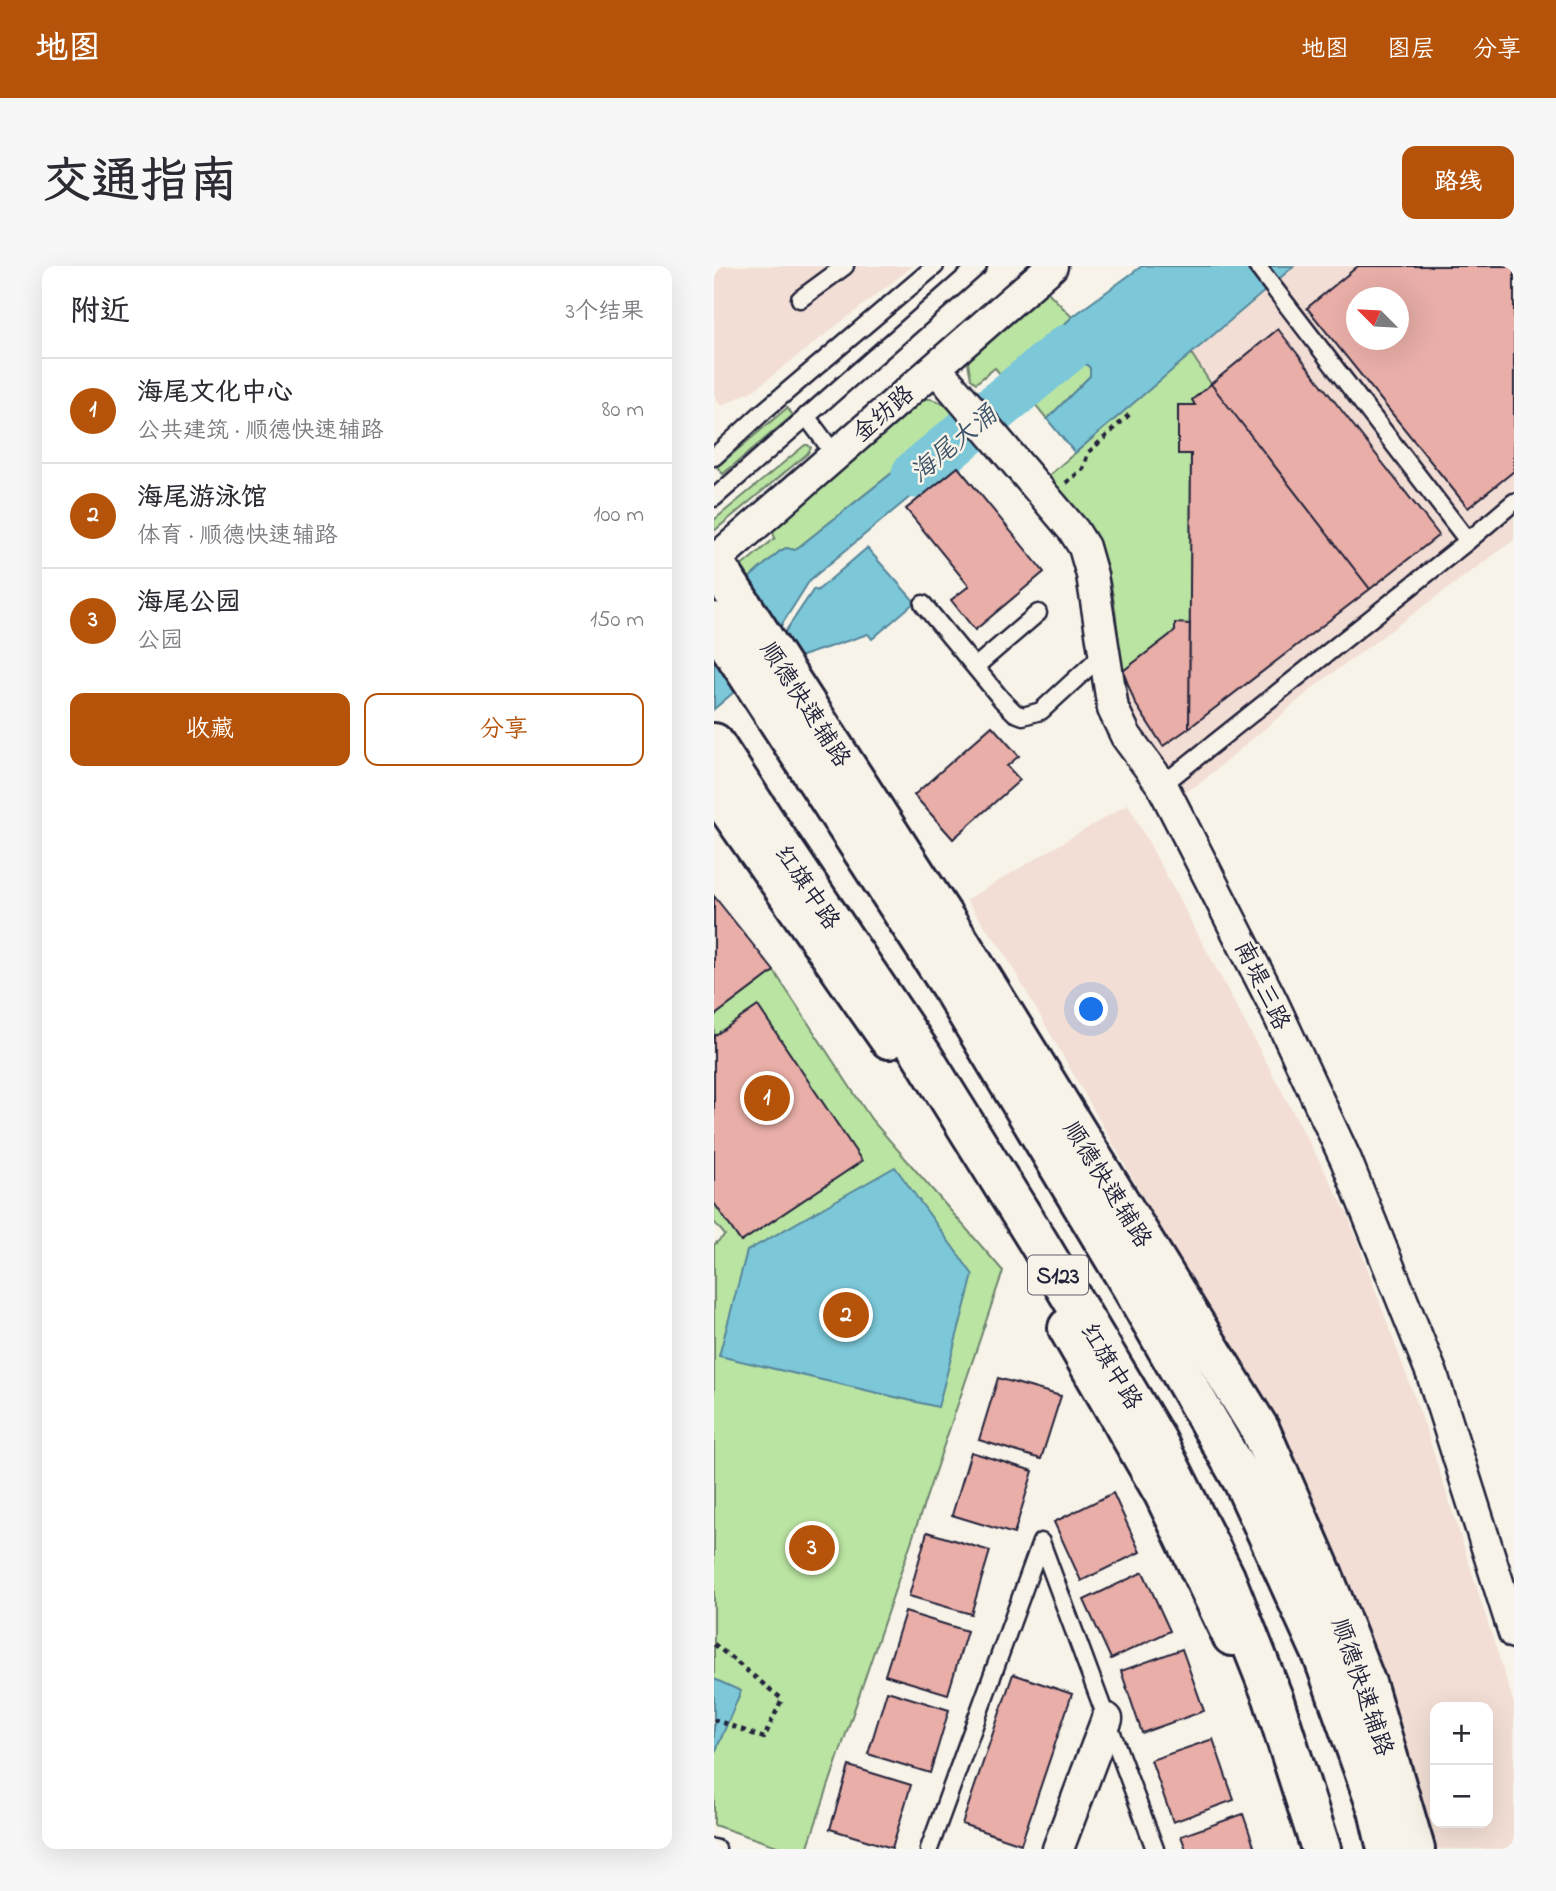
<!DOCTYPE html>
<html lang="zh">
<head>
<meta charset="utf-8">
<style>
  :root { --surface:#fff; --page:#f7f7f7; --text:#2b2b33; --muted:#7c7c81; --line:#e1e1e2; --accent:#b45309 }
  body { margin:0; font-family:"Indie Flower","LXGW WenKai TC",sans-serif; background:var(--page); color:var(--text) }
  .controls { position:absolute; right:21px; bottom:21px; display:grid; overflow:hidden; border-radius:14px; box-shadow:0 7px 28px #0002 }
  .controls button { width:63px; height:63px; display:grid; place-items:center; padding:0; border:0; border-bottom:2px solid var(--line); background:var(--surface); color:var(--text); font:35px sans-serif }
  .compass { position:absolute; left:632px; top:21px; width:63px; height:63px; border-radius:50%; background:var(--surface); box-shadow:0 7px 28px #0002; rotate:294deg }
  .you { position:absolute; left:378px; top:744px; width:24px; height:24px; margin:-18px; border:5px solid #fff; border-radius:50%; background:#1a73e8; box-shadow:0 0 0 10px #1a73e833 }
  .badge { display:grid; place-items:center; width:46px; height:46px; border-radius:50%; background:var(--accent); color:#fff; font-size:23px; font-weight:700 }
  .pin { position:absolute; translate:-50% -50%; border:4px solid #fff; box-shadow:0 2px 7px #0006 }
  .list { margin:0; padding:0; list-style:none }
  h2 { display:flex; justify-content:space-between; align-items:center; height:91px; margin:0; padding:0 28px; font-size:30px }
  h2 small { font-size:23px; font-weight:400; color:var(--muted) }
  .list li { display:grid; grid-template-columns:46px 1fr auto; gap:21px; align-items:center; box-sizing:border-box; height:105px; padding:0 28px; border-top:2px solid var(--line) }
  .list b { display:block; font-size:26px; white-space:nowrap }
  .list p { margin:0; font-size:23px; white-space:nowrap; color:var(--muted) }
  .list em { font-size:23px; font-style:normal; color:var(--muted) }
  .actions { display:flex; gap:14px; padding:21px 28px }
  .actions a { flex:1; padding:16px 0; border:2px solid var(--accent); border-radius:14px; text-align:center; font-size:24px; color:var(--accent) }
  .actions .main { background:var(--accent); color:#fff }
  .map { position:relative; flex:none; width:800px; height:1583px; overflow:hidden; border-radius:14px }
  header { display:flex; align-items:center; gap:42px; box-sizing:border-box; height:98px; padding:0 35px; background:var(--accent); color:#fff }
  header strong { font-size:33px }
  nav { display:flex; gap:38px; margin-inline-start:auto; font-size:24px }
  .intro { display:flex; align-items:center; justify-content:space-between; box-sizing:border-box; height:168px; padding:0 42px }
  h1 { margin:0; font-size:49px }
  .button { padding:18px 32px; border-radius:14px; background:var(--accent); color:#fff; font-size:24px; font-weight:700 }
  main { display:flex; gap:42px; padding:0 42px }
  aside { flex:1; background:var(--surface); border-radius:14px; box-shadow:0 7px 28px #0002 }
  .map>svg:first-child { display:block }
  .built { fill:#f2ded4; fill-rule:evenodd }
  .green { fill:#bae4a1; stroke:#6e836e; stroke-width:2 }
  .water { fill:#7bc8d9; stroke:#57869a; stroke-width:2 }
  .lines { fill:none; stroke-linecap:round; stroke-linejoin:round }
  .river { stroke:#7bc8d9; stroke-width:49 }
  .building { fill:#e8aea7; stroke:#22223b; stroke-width:2; fill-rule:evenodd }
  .service-casing { stroke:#22223b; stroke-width:21 }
  .minor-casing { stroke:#22223b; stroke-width:35 }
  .primary-casing { stroke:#22223b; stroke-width:44 }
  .trunk-casing { stroke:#22223b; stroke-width:44 }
  .path { stroke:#22223b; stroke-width:4.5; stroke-dasharray:5 5; stroke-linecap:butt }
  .service { stroke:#f7f3e8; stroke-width:16 }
  .minor { stroke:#f7f3e8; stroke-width:30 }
  .primary { stroke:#f7f3e8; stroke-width:38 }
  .trunk { stroke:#f7f3e8; stroke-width:38 }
  .labels { text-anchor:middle; stroke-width:5; stroke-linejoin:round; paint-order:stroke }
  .shield { fill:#f7f3e8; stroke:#62616f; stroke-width:2 }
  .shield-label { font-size:23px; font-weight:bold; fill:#22223b }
  .street-label { font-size:24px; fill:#22223b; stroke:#f7f3e8 }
  .water-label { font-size:26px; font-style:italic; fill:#3d546a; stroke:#f7f3e8 }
</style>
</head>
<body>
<header>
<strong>地图</strong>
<nav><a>地图</a><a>图层</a><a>分享</a></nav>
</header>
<div class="intro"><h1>交通指南</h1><a class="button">路线</a></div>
<main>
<aside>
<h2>附近<small>3个结果</small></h2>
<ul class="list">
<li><span class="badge">1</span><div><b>海尾文化中心</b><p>公共建筑 · 顺德快速辅路</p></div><em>80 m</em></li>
<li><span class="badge">2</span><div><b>海尾游泳馆</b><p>体育 · 顺德快速辅路</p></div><em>100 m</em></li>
<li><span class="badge">3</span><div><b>海尾公园</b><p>公园</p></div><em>150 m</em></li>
</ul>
<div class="actions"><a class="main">收藏</a><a>分享</a></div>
</aside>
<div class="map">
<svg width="800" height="1583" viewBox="0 0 800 1583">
  <rect width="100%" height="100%" fill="#f7f3e8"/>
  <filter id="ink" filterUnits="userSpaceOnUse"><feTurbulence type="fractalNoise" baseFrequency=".0143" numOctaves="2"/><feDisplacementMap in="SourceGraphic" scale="14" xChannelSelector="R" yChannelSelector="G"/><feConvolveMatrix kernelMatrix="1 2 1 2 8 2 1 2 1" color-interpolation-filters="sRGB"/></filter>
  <g filter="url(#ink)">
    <path class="built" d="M 0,0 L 199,0 L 40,124 L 7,140 L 0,129 Z
      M 580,0 L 800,0 L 800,274 L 605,417 L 486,517 L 467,529 L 416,445 L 402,409 L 409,404 L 397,324 L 390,295 L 379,273 L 335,208 ZM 642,32 L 684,32 L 684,74 L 642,74 Z
      M 414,538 L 633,947 L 711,1160 L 800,1438 L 800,1583 L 719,1583 L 596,1240 L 459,983 L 289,685 L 252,634 ZM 721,1441 L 774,1441 L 774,1557 L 721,1557 Z"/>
    <path class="green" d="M 332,24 L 358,51 L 292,115 L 281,102 L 262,117 L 257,113 L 254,97 L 258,88 Z
      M 477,87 L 497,118 L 481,139 L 465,139 L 464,188 L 477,188 L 476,358 L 462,358 L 461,365 L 409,405 C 401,362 403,310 379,272 C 365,251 347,231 332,212 Z
      M 372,98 L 376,102 L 376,110 L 333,153 L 316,132 L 364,99 Z
      M 204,132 C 223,132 233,137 243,153 L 227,168 L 81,284 L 72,282 L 66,285 L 0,343 L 0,323 L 61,272 L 57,261 Z
      M 73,142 L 79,149 L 9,208 L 3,201 Z
      M 91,179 L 94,179 L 97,182 L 93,188 L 0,265 L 0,254 Z
      M 60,705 L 157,853 L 289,1005 L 93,1583 L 72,1583 L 0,1559 L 0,979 L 11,969 L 0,956 L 0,750 Z"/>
    <path class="water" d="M 428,0 L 580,0 L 361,187 L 333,153 L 376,110 L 376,102 L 372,98 L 364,99 L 311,137 L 293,115 L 358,51 Z
      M 243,153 L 262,176 L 96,314 L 60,371 L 27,420 L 0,443 L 0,343 L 66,285 L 72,282 L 81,284 L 227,168 Z
      M 153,282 L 201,336 L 158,373 L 154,368 L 85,391 L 34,428 L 32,424 L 100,323 L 103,325 Z
      M 181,901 L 259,1009 L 224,1141 L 5,1090 L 33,985 Z
      M 0,1413 L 27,1425 L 0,1489 Z"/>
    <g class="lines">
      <path class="river" d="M 202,208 L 353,83"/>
    </g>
    <path class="building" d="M 644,0 L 800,0 L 800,205 L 754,242 L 593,42 ZM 642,32 L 684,32 L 684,74 L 642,74 Z
      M 564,63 L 725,269 L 656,323 L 497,118 Z
      M 497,118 L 656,323 L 475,462 L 477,188 L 464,188 L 464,139 L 481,139 L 478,134 Z
      M 244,201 L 330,306 L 261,364 L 237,334 L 255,320 L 192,243 Z
      M 461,357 L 476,358 L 475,462 L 449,480 L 421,437 L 409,405 L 461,365 Z
      M 278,460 L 305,490 L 293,500 L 306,514 L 239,573 L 200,529 Z
      M 0,630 L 60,705 L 0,750 Z
      M 44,740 L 148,895 L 27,976 L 0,937 L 0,770 Z
      M 284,1112 L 347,1130 L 327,1193 L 265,1174 Z
      M 257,1186 L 319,1205 L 300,1268 L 238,1249 Z
      M 399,1227 L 426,1286 L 367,1315 L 340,1256 Z
      M 213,1266 L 276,1285 L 257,1348 L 195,1330 Z
      M 429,1306 L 456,1365 L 397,1393 L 370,1334 Z
      M 191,1346 L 253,1365 L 234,1428 L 171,1409 Z
      M 468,1383 L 490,1445 L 428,1467 L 407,1405 Z
      M 299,1408 L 358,1428 L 307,1578 L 248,1558 Z
      M 173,1425 L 235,1444 L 216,1507 L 154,1488 Z
      M 499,1473 L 520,1534 L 459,1556 L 437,1494 Z
      M 135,1500 L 197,1519 L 178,1582 L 116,1563 Z
      M 529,1548 L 541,1583 L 472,1583 L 467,1570 Z"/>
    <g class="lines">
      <defs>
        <path id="service" d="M 543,0 L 754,275
          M 86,33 L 131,0
          M 92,150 L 121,189
          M 0,191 L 50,145 L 221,0
          M 0,232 L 264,0
          M 209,338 L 288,434 L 301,447 L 309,450 L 327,445 L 390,387
          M 261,401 L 324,347
          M 448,519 L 754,275 L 800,236
          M 0,1582 L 3,1583
          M 215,1583 L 327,1276 L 441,1583"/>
        <path id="minor" d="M 220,103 L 232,114 L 360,265 L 370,281 L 378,309 L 399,443 L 412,470 L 448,519 L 558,735 L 632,894 L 718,1108 L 800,1367
          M 0,295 L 338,0
          M 344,1583 L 393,1453"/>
        <path id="primary" d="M 0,296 L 247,678 L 546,1164 L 609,1309 L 653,1420 L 701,1583
          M 0,522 L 175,773
          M 354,1062 L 450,1228 L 518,1370"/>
        <path id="trunk" d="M 0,356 L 239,724 L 417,1020 L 530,1217 L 609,1390 L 664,1544 L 673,1583
          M 0,477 L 56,563 L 208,789 L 323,974 L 443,1175 L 511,1311 L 559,1432 L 607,1583"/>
      </defs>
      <use href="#service" class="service-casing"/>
      <use href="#minor" class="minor-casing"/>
      <use href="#primary" class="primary-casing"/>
      <use href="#trunk" class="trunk-casing"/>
      <path class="path" d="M 352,217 L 369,203 L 374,187 L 417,147
        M 0,1378 L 68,1433 L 50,1472 L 2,1454 L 0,1455"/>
      <use href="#service" class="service"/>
      <use href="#minor" class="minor"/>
      <use href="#primary" class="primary"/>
      <use href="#trunk" class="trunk"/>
    </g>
  </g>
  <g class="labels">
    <rect class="shield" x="314" y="989.5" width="60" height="39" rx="5"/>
    <g class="shield-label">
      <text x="344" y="1017">S123</text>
    </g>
    <g class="street-label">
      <text transform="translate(169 147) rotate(-41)" y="8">金纺路</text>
      <text transform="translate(92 438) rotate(57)" y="8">顺德快速辅路</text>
      <text transform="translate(94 621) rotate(56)" y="8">红旗中路</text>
      <text transform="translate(549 719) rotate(64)" y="8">南堤三路</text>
      <text transform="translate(394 918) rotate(58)" y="8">顺德快速辅路</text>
      <text transform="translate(398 1100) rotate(59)" y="8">红旗中路</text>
      <text transform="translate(649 1421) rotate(71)" y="8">顺德快速辅路</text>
    </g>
    <g class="water-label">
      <text transform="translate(239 177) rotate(-40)" y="9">海尾大涌</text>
    </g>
  </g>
</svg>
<div class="controls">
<button>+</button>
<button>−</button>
</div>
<svg class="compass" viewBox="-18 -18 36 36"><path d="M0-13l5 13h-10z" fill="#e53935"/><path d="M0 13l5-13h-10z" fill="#7c7c81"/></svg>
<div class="you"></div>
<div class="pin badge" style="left:53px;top:832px">1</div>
<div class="pin badge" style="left:132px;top:1049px">2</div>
<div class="pin badge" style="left:98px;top:1282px">3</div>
</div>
</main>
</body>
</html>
